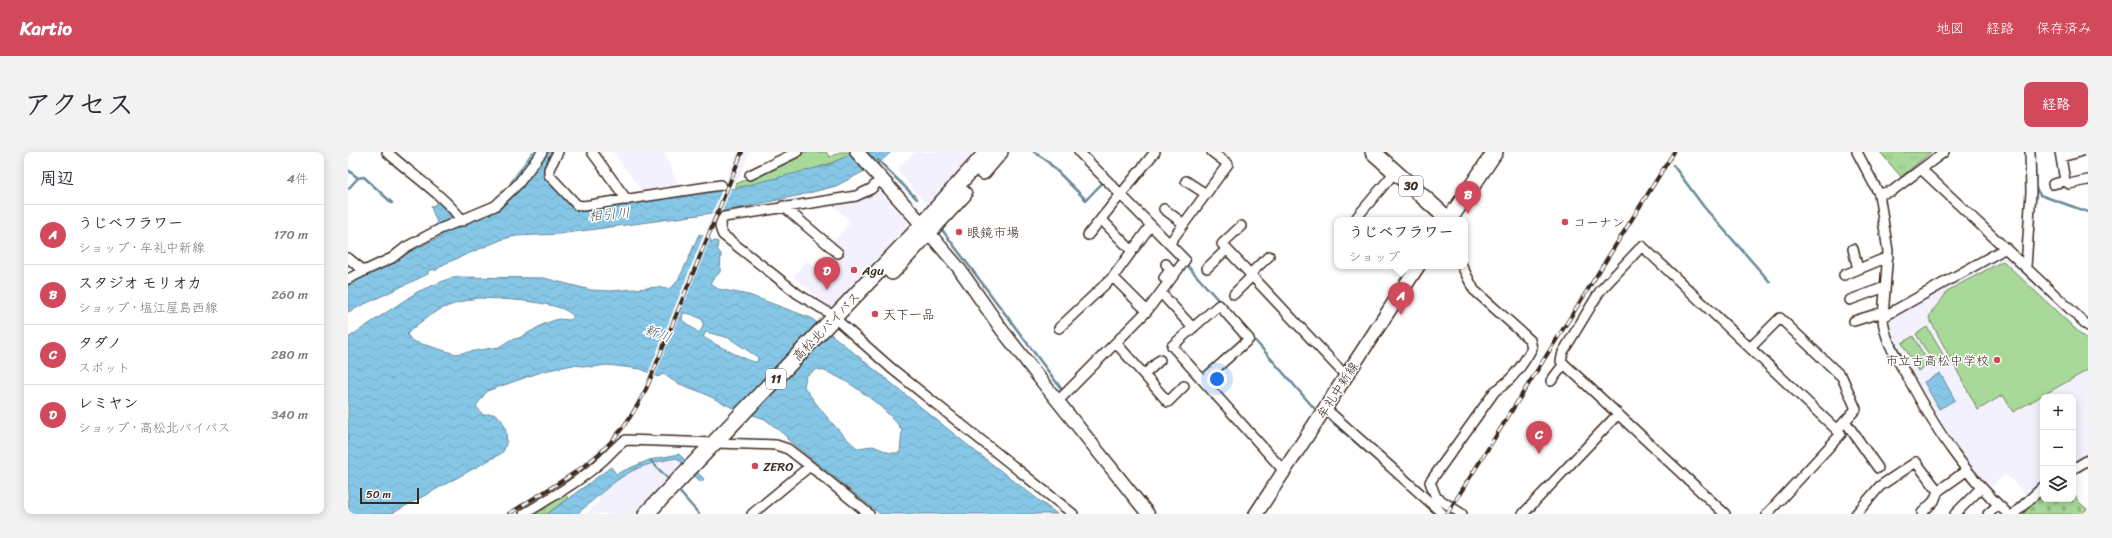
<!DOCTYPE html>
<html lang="ja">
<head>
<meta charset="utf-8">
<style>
  :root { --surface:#fff; --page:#f2f2f3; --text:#2b2b33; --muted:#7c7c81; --line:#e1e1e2; --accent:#d1495b }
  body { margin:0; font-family:Sriracha,"Klee One",sans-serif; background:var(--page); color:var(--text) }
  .controls { position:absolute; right:12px; bottom:12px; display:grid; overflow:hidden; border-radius:8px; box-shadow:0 2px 10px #0003 }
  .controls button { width:36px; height:36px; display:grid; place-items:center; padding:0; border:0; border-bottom:1px solid var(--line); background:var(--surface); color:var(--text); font:20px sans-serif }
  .scale { position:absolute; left:12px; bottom:10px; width:59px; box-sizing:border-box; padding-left:4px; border:2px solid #3b2a1e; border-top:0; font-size:11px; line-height:14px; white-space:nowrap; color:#3b2a1e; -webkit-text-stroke:3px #fff; paint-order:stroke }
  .you { position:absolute; left:869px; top:227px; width:14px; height:14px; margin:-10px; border:3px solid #fff; border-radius:50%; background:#1a73e8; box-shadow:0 0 0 6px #1a73e833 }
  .badge { display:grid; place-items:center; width:26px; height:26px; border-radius:50%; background:var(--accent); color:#fff; font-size:13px; font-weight:700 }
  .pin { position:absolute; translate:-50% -33px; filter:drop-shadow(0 1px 2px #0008) }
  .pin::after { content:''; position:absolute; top:21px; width:14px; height:12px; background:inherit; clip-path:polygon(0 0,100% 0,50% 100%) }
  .popup { position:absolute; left:986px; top:65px; width:134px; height:52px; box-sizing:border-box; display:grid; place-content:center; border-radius:8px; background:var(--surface); filter:drop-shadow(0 1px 3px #0005); font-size:13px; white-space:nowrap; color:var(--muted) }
  .popup b { font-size:15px; color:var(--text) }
  .popup::after { content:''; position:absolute; left:50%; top:100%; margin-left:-8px; border:8px solid transparent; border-top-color:var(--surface) }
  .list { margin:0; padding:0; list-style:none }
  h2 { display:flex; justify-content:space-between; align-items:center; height:52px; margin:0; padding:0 16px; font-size:17px }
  h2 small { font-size:13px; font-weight:400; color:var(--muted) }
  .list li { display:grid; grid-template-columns:26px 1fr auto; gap:12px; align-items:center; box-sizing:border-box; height:60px; padding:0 16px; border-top:1px solid var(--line) }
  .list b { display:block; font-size:15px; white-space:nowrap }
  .list p { margin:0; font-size:13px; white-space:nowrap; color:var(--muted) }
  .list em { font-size:13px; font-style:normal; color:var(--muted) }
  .icon { flex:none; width:22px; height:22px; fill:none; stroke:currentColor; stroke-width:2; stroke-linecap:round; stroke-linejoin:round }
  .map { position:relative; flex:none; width:1740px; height:362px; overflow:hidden; border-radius:8px }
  header { display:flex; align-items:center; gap:24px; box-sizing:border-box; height:56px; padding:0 20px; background:var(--accent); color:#fff }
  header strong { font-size:19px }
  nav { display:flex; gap:22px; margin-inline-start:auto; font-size:14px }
  .intro { display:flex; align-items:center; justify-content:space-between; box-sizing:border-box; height:96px; padding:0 24px }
  h1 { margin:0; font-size:28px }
  .button { padding:10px 18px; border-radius:8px; background:var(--accent); color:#fff; font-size:14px; font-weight:700 }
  main { display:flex; gap:24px; padding:0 24px }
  aside { flex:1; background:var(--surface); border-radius:8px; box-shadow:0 2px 10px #0003 }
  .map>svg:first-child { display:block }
  .built { fill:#f3f1fd }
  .grass { fill:url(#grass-tufts); stroke:#72825c }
  .cemetery { fill:url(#cemetery-stones); stroke:#72825c }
  .park { fill:#a8d999; stroke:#72825c }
  .water { fill:url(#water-waves); stroke:#688897; fill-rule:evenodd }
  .pier { fill:#fff }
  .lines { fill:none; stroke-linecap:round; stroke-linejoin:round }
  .stream { stroke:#688897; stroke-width:2.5 }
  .minor-casing { stroke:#3b2a1e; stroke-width:12 }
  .tertiary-casing { stroke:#3b2a1e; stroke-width:15 }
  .secondary-casing { stroke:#3b2a1e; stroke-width:16 }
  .primary-casing { stroke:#3b2a1e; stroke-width:18 }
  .trunk-casing { stroke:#3b2a1e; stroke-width:18 }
  .minor { stroke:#fff; stroke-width:9 }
  .tertiary { stroke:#fff; stroke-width:12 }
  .secondary { stroke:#fff; stroke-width:13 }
  .primary { stroke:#fff; stroke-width:15 }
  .trunk { stroke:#fff; stroke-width:15 }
  .rail-casing { stroke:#3b2a1e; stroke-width:4 }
  .rail { stroke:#fff; stroke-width:2.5; stroke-dasharray:8; stroke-linecap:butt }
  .poi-dot { fill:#d1495b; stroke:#fff; stroke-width:1.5 }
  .labels { text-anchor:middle; stroke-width:3; stroke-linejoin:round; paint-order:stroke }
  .shield { fill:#fff; stroke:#766a62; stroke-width:1 }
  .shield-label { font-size:12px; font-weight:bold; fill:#3b2a1e }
  .poi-label { font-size:13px; fill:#3b2a1e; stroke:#fff; text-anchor:start }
  .street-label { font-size:13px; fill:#3b2a1e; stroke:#fff }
  .water-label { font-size:14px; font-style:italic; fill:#52595a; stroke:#fff }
</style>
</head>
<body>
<header>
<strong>Kartio</strong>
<nav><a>地図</a><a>経路</a><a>保存済み</a></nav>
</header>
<div class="intro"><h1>アクセス</h1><a class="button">経路</a></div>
<main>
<aside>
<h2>周辺<small>4件</small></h2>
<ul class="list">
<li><span class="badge">A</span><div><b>うじべフラワー</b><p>ショップ · 牟礼中新線</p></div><em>170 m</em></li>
<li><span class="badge">B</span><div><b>スタジオ モリオカ</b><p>ショップ · 塩江屋島西線</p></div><em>260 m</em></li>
<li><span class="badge">C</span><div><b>タダノ</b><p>スポット</p></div><em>280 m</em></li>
<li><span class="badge">D</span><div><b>レミヤン</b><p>ショップ · 高松北バイパス</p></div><em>340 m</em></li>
</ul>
</aside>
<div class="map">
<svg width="1740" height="362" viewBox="0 0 1740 362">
  <defs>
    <pattern id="grass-tufts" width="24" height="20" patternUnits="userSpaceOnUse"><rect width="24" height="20" fill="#a8d999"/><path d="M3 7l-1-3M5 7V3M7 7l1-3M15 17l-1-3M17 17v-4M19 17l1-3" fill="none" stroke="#92ba83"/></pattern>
    <pattern id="cemetery-stones" width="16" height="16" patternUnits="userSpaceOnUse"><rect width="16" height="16" fill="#a8d999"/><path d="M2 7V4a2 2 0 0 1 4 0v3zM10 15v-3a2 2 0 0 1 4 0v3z" fill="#92ba83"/></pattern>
    <pattern id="water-waves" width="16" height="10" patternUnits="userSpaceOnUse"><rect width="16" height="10" fill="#86c7e7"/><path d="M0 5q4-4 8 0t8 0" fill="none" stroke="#75abc6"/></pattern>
  </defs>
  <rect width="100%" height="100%" fill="#fff"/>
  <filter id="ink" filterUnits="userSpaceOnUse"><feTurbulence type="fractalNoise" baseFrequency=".025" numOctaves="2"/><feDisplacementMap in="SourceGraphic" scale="8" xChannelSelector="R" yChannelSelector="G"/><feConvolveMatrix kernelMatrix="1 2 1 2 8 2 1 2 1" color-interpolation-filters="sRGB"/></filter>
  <g filter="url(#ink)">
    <path class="built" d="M 265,0 L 316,0 L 332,37 L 296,42 Z
      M 389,0 L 401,0 L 389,31 L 376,33 Z
      M 567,0 L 624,0 L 609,22 L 580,54 L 550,19 L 551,14 Z
      M 530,38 L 559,69 L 559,75 L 483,156 L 445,125 L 459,109 L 475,122 L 494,101 L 483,92 L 503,70 L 483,51 L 512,47 Z
      M 364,62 L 371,65 L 365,81 L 357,78 Z
      M 1653,106 L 1657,106 L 1740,186 L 1740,304 L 1725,313 L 1725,245 L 1695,245 L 1695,330 L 1679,343 L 1657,322 L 1642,335 L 1620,312 L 1568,230 L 1542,175 L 1541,167 Z
      M 265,284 L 272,286 L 246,312 L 213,335 L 167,362 L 157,362 L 229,316 Z
      M 329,306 L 334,311 L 286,362 L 237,362 L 250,351 L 252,347 L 250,344 L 270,326 L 302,311 Z"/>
    <path class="grass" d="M 1532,0 L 1583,0 L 1553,25 Z"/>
    <path class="cemetery" d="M 1695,340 L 1695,347 L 1725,347 L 1725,340 L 1730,349 L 1739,357 L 1734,362 L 1676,362 L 1673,357 Z
      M 216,341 L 220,346 L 199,362 L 182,362 Z"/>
    <path class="park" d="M 457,0 L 478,0 L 482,5 L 492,0 L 500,0 L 502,3 C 466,20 426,27 388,36 L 388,32 Z
      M 1655,109 L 1740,189 L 1740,218 L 1665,260 L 1655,243 L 1630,258 L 1581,166 C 1585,155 1594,150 1599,139 Z
      M 1579,175 L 1596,204 L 1585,210 L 1568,182 Z
      M 1565,184 L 1581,212 L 1570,219 L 1554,191 Z"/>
    <path class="water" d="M 184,0 L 206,0 L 198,16 L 238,56 L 388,36 L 480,13 L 507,0 L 543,0 L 530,12 L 488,34 L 453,43 L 378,59 L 315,68 L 211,82 L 168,84 L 155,87 L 96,112 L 87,119 L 86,117 L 80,119 L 80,122 L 0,160 L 0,131 L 94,84 L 83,55 L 92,49 L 109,64 L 130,65 L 163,33 L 162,31 Z
      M 351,82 L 363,87 L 362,90 L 367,89 L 370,90 L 369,97 L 373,102 L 372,120 L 362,131 L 370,137 L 401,143 L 463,166 L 627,299 L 709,362 L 532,362 L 439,287 L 439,285 L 417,267 L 387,257 L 353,240 L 329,231 L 315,222 L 310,225 L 293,217 L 259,213 L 245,215 L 225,213 L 196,219 L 139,239 L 128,254 L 135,263 C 139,262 144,261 148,263 C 159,269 162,291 154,301 L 43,362 L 0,362 L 0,186 L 69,140 L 105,125 L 196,126 L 243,138 L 263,139 L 310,135 C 316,137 321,138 325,134 C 333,127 346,93 351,82 ZM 129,146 C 150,147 215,148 226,165 L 222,168 L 210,167 L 196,172 L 171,186 L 162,188 L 151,195 L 108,202 L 64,189 L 59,182 C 83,159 98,153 129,146 ZM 335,161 L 343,162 L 355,168 L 355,175 L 351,181 L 334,168 ZM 358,180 L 381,186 L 408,204 L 410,206 L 409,210 C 402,211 363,190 355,185 ZM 469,217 C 495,222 540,257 554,278 L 552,301 L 542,301 L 525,294 L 509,296 C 488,278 472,257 456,235 L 458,224 Z
      M 1592,221 L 1607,248 L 1591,257 L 1576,230 Z
      M 331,302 L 356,327 L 353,330 L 329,306 C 277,314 267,330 229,362 L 199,362 L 263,315 L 268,322 L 301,308 Z"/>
    <path class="pier" d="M 384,34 L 373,62 L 364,62 L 375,35 Z
      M 356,82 L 363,85 L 306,226 L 300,222 Z"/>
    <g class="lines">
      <path class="stream" d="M 686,0 L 698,8 L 738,48 L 756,29
        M 530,8 L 569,47
        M 1325,13 L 1356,55 L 1422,130
        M 0,18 L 10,26
        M 1687,35 L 1692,43 L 1740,60
        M 0,37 L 10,26 L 16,25 L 44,51
        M 595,79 L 715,239
        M 837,111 L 872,150
        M 1541,179 L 1558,214
        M 904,185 L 966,256
        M 982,268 L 1036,315
        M 303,309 L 323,330
        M 329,337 L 351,362"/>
      <defs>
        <path id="minor" d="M 39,0 C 64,23 94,42 115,69
          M 210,0 L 201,17 L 201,23 L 229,53 L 235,54 L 373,33
          M 244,0 L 279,48
          M 1509,0 L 1531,42 L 1540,99 L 1535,165 C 1535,185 1549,207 1559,224 C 1587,276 1616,322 1660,362
          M 1712,0 L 1717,29
          M 1713,5 L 1732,0
          M 1573,17 L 1740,174
          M 402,23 L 449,0
          M 532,28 L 523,37 L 508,44 L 376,65 C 371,72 371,75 375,83 L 450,142 L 481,161 L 543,216 L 725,362
          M 838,29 L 858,42
          M 1705,32 L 1717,29 L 1721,32 L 1740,28
          M 1531,42 L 1544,39 L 1596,0
          M 435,54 L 490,101
          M 816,57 L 836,72
          M 1009,65 L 1047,20
          M 753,67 L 784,99
          M 893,74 L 874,92 L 998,224
          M 740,83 L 807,0
          M 821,92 L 880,12 L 864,0
          M 1505,97 L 1510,117
          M 0,106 L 16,119 L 44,106 L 58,95 L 92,77 L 147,54 L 170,32 L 194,0
          M 1114,114 L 1126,138 L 1182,188 L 1184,196 C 1175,213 1163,229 1147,239 L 1082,330 L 1088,345 L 1114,362
          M 1678,115 L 1683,40 L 1682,0
          M 859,116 L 879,97
          M 902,122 L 921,104
          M 1496,123 L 1540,105
          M 765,125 L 803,73
          M 816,126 L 822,118 L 818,112
          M 0,127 L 16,119
          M 813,141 L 845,176
          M 886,142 L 904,124
          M 1502,148 L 1537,135
          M 1535,165 L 1658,96
          M 1506,169 L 1535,160
          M 711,176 L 765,125 L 799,159
          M 768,191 L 820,250 L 836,234
          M 1402,196 L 1432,166 L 1494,225 L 1508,257 L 1489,278
          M 796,223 L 812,208
          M 855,228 L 901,187 L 871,153 L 824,194 L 936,319
          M 1203,229 L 1216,212
          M 710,249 L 799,159 L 837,108 L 731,0
          M 977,256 L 1095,362
          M 1497,269 L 1530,316
          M 1725,317 L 1740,308
          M 1574,361 L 1586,349 L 1590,339
          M 176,362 C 202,346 229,331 252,311 C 261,304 267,294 278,288 L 428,293 L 440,297 L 462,314
          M 404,362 L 462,314 L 521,362
          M 1175,362 L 1270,262
          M 1377,362 L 1213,209 L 1215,200 L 1252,139 L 1294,94 L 1493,282 L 1419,362
          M 1508,362 L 1532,334 L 1568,310 L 1590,339 L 1618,319
          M 1607,362 L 1633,336
          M 1640,362 L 1650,353
          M 1666,362 L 1695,335"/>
        <path id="tertiary" d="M 581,81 L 610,115 L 654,178 L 696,232 L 800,362"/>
        <path id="secondary" d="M 509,0 L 580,79
          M 908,362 L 1070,114"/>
        <path id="primary" d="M 1025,0 L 1101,68 L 1147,0"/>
        <path id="trunk" d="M 635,20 L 652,0
          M 544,120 L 616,42
          M 298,362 L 564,84 L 639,0"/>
      </defs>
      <use href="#minor" class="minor-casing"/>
      <use href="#tertiary" class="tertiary-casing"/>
      <use href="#secondary" class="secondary-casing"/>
      <use href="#primary" class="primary-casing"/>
      <use href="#trunk" class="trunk-casing"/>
      <use href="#minor" class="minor"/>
      <use href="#tertiary" class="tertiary"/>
      <use href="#secondary" class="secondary"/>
      <use href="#primary" class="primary"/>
      <use href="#trunk" class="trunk"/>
      <defs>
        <path id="rail" d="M 161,362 C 225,320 263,309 299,235 L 394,0
          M 1099,362 L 1326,0"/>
      </defs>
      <use href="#rail" class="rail-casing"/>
      <use href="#rail" class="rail"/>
    </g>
  </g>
  <g class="poi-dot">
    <circle cx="1217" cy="70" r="4"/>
    <circle cx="611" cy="80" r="4"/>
    <circle cx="506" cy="118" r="4"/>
    <circle cx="527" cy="162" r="4"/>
    <circle cx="1649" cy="208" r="4"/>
    <circle cx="407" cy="314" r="4"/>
  </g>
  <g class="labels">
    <g class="shield">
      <rect x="1051" y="24" width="24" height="20" rx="3"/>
      <rect x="418" y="217" width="20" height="20" rx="3"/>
    </g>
    <g class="shield-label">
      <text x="1063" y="38">30</text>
      <text x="428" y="231">11</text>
    </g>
    <g class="poi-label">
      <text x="1225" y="75">コーナン</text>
      <text x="619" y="85">眼鏡市場</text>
      <text x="514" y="123">Agu</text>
      <text x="535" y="167">天下一品</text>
      <text x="1641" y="213" text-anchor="end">市立古高松中学校</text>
      <text x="415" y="319">ZERO</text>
    </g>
    <g class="street-label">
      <text transform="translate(478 174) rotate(-46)" y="5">高松北バイパス</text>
      <text transform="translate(989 238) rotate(-57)" y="5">牟礼中新線</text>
    </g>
    <g class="water-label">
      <text transform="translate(261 62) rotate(-5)" y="5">相引川</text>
      <text transform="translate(310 181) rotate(20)" y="5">新川</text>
    </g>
  </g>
</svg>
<div class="controls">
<button>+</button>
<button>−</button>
<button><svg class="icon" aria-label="layers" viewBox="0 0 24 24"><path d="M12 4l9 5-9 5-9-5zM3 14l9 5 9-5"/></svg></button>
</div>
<div class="scale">50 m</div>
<div class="you"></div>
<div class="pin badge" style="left:1053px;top:163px">A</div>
<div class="popup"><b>うじべフラワー</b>ショップ</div>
<div class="pin badge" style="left:1120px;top:62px">B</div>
<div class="pin badge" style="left:1191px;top:302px">C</div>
<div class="pin badge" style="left:479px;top:138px">D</div>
</div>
</main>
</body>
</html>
